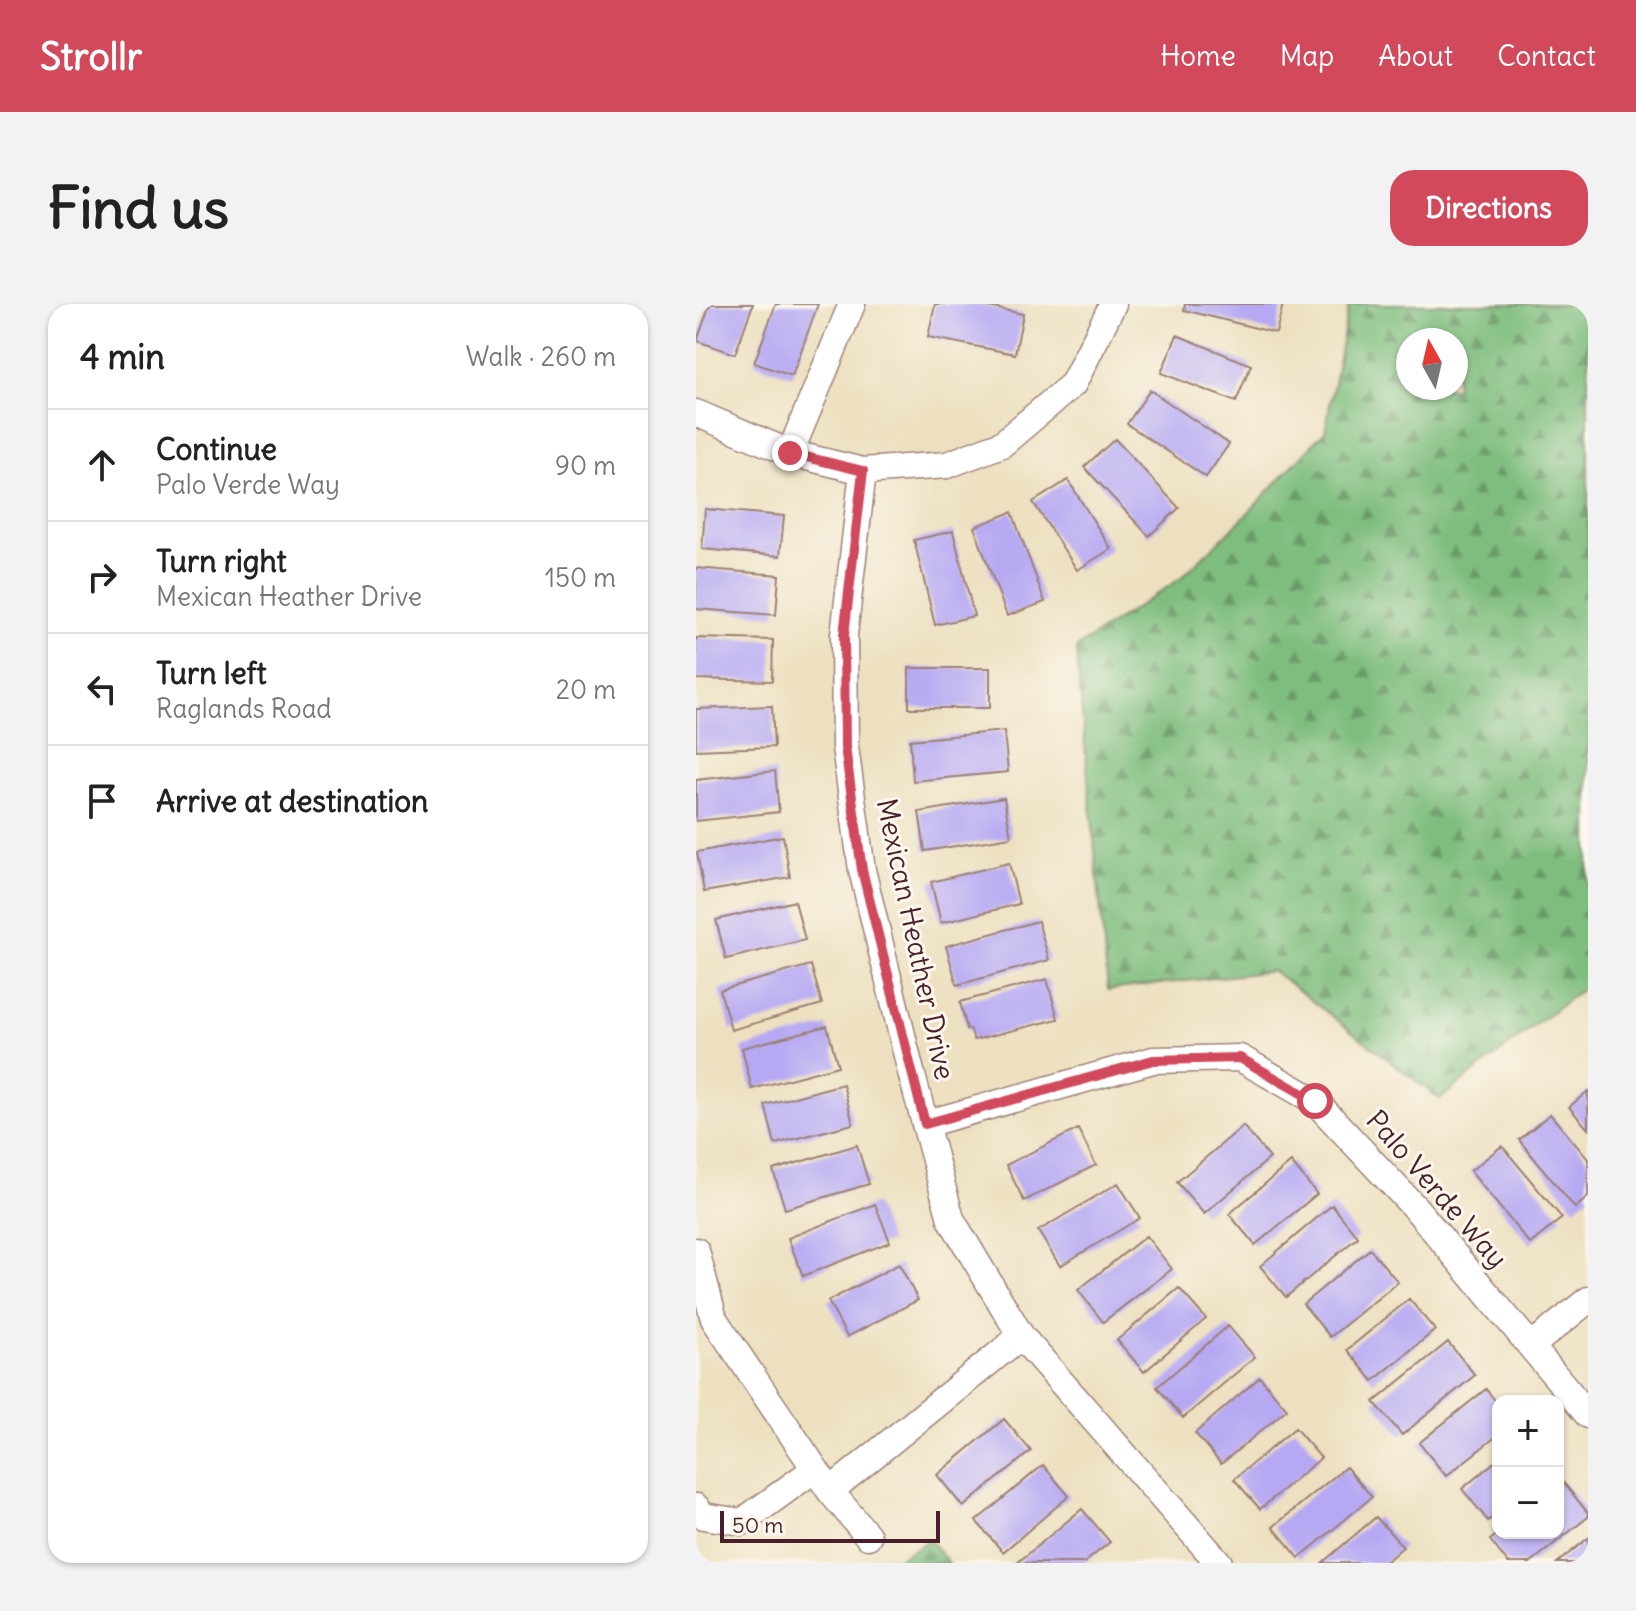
<!DOCTYPE html>
<html lang="en">
<head>
<meta charset="utf-8">
<style>
  :root { --surface:#fff; --page:#f2f2f2; --text:#222; --muted:#767676; --line:#e0e0e0; --accent:#d1495b }
  body { margin:0; font-family:Delius,sans-serif; background:var(--page); color:var(--text) }
  .controls { position:absolute; right:24px; bottom:24px; display:grid; overflow:hidden; border-radius:16px; box-shadow:0 2px 6px #0004 }
  .controls button { width:72px; height:72px; display:grid; place-items:center; padding:0; border:0; border-bottom:2px solid var(--line); background:var(--surface); color:var(--text); font:40px sans-serif }
  .compass { position:absolute; left:700px; top:24px; width:72px; height:72px; border-radius:50%; background:var(--surface); box-shadow:0 2px 6px #0004; rotate:352deg }
  .scale { position:absolute; left:24px; bottom:20px; width:220px; box-sizing:border-box; padding-left:8px; border:4px solid #4a1f2b; border-top:0; font-size:22px; line-height:28px; white-space:nowrap; color:#4a1f2b; -webkit-text-stroke:6px #fbf7ec; paint-order:stroke }
  .stop { position:absolute; width:24px; height:24px; margin:-18px; border:6px solid #d1495b; border-radius:50%; background:#fff }
  .stop.end { background:#d1495b; border-color:#fff; box-shadow:0 2px 8px #0008 }
  .list { margin:0; padding:0; list-style:none }
  h2 { display:flex; justify-content:space-between; align-items:center; height:104px; margin:0; padding:0 32px; font-size:34px }
  h2 small { font-size:26px; font-weight:400; color:var(--muted) }
  .list li { display:grid; grid-template-columns:52px 1fr auto; gap:24px; align-items:center; box-sizing:border-box; height:112px; padding:0 32px; border-top:2px solid var(--line) }
  .list b { display:block; font-size:30px; white-space:nowrap }
  .list p { margin:0; font-size:26px; white-space:nowrap; color:var(--muted) }
  .list em { font-size:26px; font-style:normal; color:var(--muted) }
  .icon { flex:none; width:44px; height:44px; fill:none; stroke:currentColor; stroke-width:2; stroke-linecap:round; stroke-linejoin:round }
  .map { position:relative; flex:none; width:892px; height:1259px; overflow:hidden; border-radius:24px }
  header { display:flex; align-items:center; gap:48px; box-sizing:border-box; height:112px; padding:0 40px; background:var(--accent); color:#fff }
  header strong { font-size:38px }
  nav { display:flex; gap:44px; margin-inline-start:auto; font-size:28px }
  .intro { display:flex; align-items:center; justify-content:space-between; box-sizing:border-box; height:192px; padding:0 48px }
  h1 { margin:0; font-size:56px }
  .button { padding:20px 36px; border-radius:24px; background:var(--accent); color:#fff; font-size:28px; font-weight:700 }
  main { display:flex; gap:48px; padding:0 48px }
  aside { flex:1; background:var(--surface); border-radius:24px; box-shadow:0 2px 6px #0004 }
  .map>svg:first-child { display:block }
  .forest { fill:url(#forest-firs); stroke:#646e54; stroke-width:2; fill-rule:evenodd }
  .building { fill:#b6a8f3 }
  .lines { fill:none; stroke-linecap:round; stroke-linejoin:round }
  .minor-casing { stroke:#9c8076; stroke-width:29 }
  .minor { stroke:#fff; stroke-width:26 }
  .route { stroke:#d1495b; stroke-width:10 }
  .labels { text-anchor:middle; stroke-width:6; stroke-linejoin:round; paint-order:stroke }
  .street-label { font-size:28px; fill:#4a1f2b; stroke:#fbf7ec }
</style>
</head>
<body>
<header>
<strong>Strollr</strong>
<nav><a>Home</a><a>Map</a><a>About</a><a>Contact</a></nav>
</header>
<div class="intro"><h1>Find us</h1><a class="button">Directions</a></div>
<main>
<aside>
<h2>4 min<small>Walk · 260 m</small></h2>
<ul class="list">
<li><svg class="icon" aria-label="ahead" viewBox="0 0 24 24"><path d="M12 20V5M6 11l6-6 6 6"/></svg><div><b>Continue</b><p>Palo Verde Way</p></div><em>90 m</em></li>
<li><svg class="icon" aria-label="right" viewBox="0 0 24 24"><path d="M7 20v-9h11M14 6l5 5-5 5"/></svg><div><b>Turn right</b><p>Mexican Heather Drive</p></div><em>150 m</em></li>
<li><svg class="icon" aria-label="left" viewBox="0 0 24 24"><path d="M17 20v-9H6M10 6l-5 5 5 5"/></svg><div><b>Turn left</b><p>Raglands Road</p></div><em>20 m</em></li>
<li><svg class="icon" aria-label="arrive" viewBox="0 0 24 24"><path d="M6 21V4h12l-3 4 3 4H6"/></svg><div><b>Arrive at destination</b></div></li>
</ul>
</aside>
<div class="map">
<svg width="892" height="1259" viewBox="0 0 892 1259">
  <defs>
    <pattern id="forest-firs" width="22" height="20" patternUnits="userSpaceOnUse" patternTransform="scale(2)"><rect width="22" height="20" fill="#7ebd7e"/><path d="M5 1l3.5 6h-7zM16 11l3.5 6h-7z" fill="#699967"/></pattern>
  </defs>
  <rect width="100%" height="100%" fill="#fbf7ec"/>
  <filter id="ink" filterUnits="userSpaceOnUse"><feTurbulence type="fractalNoise" baseFrequency=".0125" numOctaves="2"/><feDisplacementMap in="SourceGraphic" scale="16" xChannelSelector="R" yChannelSelector="G"/><feConvolveMatrix kernelMatrix="1 2 1 2 8 2 1 2 1" color-interpolation-filters="sRGB"/></filter>
  <filter id="wash" filterUnits="userSpaceOnUse"><feTurbulence type="fractalNoise" baseFrequency=".006" numOctaves="4" result="noise"/><feDisplacementMap in="SourceGraphic" scale="32" xChannelSelector="R" yChannelSelector="G"/><feGaussianBlur stdDeviation="1.8" result="paint"/><feColorMatrix in="noise" values="0 0 0 0 0 0 0 0 0 0 0 0 0 0 0 0 0 1.4 0 .05"/><feComposite in="paint" operator="in"/></filter>
  <g filter="url(#wash)">
    <rect width="100%" height="100%" fill="#ede0c0"/>
    <path class="forest" d="M 653,0 L 892,0 L 892,680 L 744,795 L 577,667 L 412,686 L 380,344 L 485,274 L 554,207 L 629,127 ZM 712,36 L 760,36 L 760,84 L 712,84 Z
      M 233,1236 L 253,1259 L 194,1259 Z"/>
    <g id="blocks">
      <path class="building" d="M 14,0 L 57,0 L 39,50 L 1,37 Z
        M 80,0 L 122,0 L 96,72 L 58,59 Z
        M 239,0 L 278,0 L 327,10 L 319,50 L 232,33 Z
        M 489,0 L 587,0 L 580,29 L 488,6 Z
        M 481,31 L 555,61 L 540,98 L 465,69 Z
        M 454,86 L 533,140 L 510,173 L 431,120 Z
        M 419,135 L 483,204 L 453,232 L 388,163 Z
        M 372,176 L 415,245 L 381,266 L 337,198 Z
        M 9,205 L 88,212 L 84,252 L 6,245 Z
        M 316,208 L 349,298 L 311,312 L 278,223 Z
        M 257,227 L 278,312 L 239,321 L 218,236 Z
        M 0,264 L 83,271 L 80,311 L 0,305 Z
        M 0,334 L 77,336 L 76,377 L 0,375 Z
        M 213,364 L 294,364 L 294,404 L 213,404 Z
        M 76,402 L 78,443 L 0,446 L 0,405 Z
        M 308,427 L 312,468 L 217,477 L 214,436 Z
        M 79,467 L 83,508 L 0,517 L 0,476 Z
        M 308,494 L 315,533 L 229,547 L 223,508 Z
        M 87,532 L 94,573 L 8,588 L 1,548 Z
        M 313,559 L 323,600 L 245,619 L 235,578 Z
        M 99,597 L 109,636 L 30,655 L 20,616 Z
        M 342,617 L 353,656 L 261,681 L 250,642 Z
        M 115,661 L 126,700 L 35,726 L 24,686 Z
        M 351,675 L 362,715 L 278,736 L 274,725 L 271,725 L 264,698 Z
        M 131,722 L 142,762 L 56,785 L 46,744 Z
        M 147,780 L 157,820 L 79,840 L 69,801 Z
        M 892,787 L 892,825 L 873,803 Z
        M 854,810 L 892,855 L 892,893 L 879,904 L 823,836 Z
        M 547,822 L 574,854 L 508,910 L 481,878 Z
        M 382,825 L 400,861 L 328,897 L 310,861 Z
        M 161,841 L 173,880 L 89,905 L 77,866 Z
        M 806,842 L 866,914 L 834,940 L 774,867 Z
        M 595,858 L 621,890 L 559,941 L 533,910 Z
        M 422,879 L 444,914 L 364,962 L 342,927 Z
        M 179,900 L 194,938 L 107,972 L 92,934 Z
        M 636,901 L 662,933 L 590,993 L 564,962 Z
        M 450,932 L 476,965 L 407,1018 L 382,986 Z
        M 674,945 L 702,978 L 634,1033 L 607,1000 Z
        M 203,960 L 222,996 L 151,1033 L 132,997 Z
        M 483,984 L 510,1015 L 448,1068 L 421,1036 Z
        M 713,995 L 739,1026 L 677,1077 L 651,1046 Z
        M 532,1022 L 559,1053 L 487,1114 L 461,1083 Z
        M 752,1038 L 779,1071 L 706,1131 L 678,1098 Z
        M 564,1073 L 591,1105 L 525,1160 L 499,1129 Z
        M 790,1085 L 802,1100 L 802,1131 L 750,1172 L 723,1139 Z
        M 308,1115 L 335,1147 L 267,1203 L 241,1171 Z
        M 599,1124 L 625,1154 L 564,1205 L 538,1175 Z
        M 802,1155 L 802,1208 L 792,1217 L 766,1185 Z
        M 347,1161 L 373,1192 L 307,1248 L 280,1217 Z
        M 650,1163 L 676,1193 L 603,1254 L 577,1223 Z
        M 867,1178 L 892,1209 L 892,1213 L 834,1259 L 812,1259 L 794,1236 L 803,1229 L 862,1229 L 862,1182 Z
        M 386,1205 L 414,1238 L 388,1259 L 321,1259 Z
        M 680,1213 L 707,1243 L 688,1259 L 626,1259 Z
        M 892,1234 L 892,1259 L 861,1259 Z"/>
    </g>
  </g>
  <g filter="url(#ink)">
    <use href="#blocks" fill-opacity="0" stroke="#9c8076" stroke-width="2"/>
    <g class="lines">
      <defs>
        <path id="minor" d="M 0,109 L 94,149 L 167,167 L 251,161 L 306,140 L 377,80 L 417,0
          M 94,149 L 156,0
          M 167,167 L 148,331 L 149,443 L 166,566 L 215,768 L 255,915 L 325,1032 L 523,1259
          M 229,820 L 457,756 L 544,754 L 619,797 L 722,907 L 892,1111
          M 0,947 L 18,1015 L 134,1187 L 172,1232
          M 835,1042 L 892,996
          M 134,1187 L 325,1032
          M 0,1203 L 7,1212 L 46,1218 L 119,1165"/>
      </defs>
      <use href="#minor" class="minor-casing"/>
      <use href="#minor" class="minor"/>
    </g>
  </g>
  <g class="lines" filter="url(#ink)">
    <path class="route" d="M 94,149 L 167,167 L 148,331 L 149,443 L 166,566 L 229,820 L 457,756 L 544,754 L 619,797"/>
  </g>
  <g class="labels">
    <g class="street-label">
      <text transform="translate(220 635) rotate(78)" y="10">Mexican Heather Drive</text>
      <text transform="translate(741 885) rotate(49)" y="10">Palo Verde Way</text>
    </g>
  </g>
</svg>
<div class="controls">
<button>+</button>
<button>−</button>
</div>
<svg class="compass" viewBox="-18 -18 36 36"><path d="M0-13l5 13h-10z" fill="#e53935"/><path d="M0 13l5-13h-10z" fill="#767676"/></svg>
<div class="scale">50 m</div>
<div class="stop" style="left:619px;top:797px"></div>
<div class="stop end" style="left:94px;top:149px"></div>
</div>
</main>
</body>
</html>
